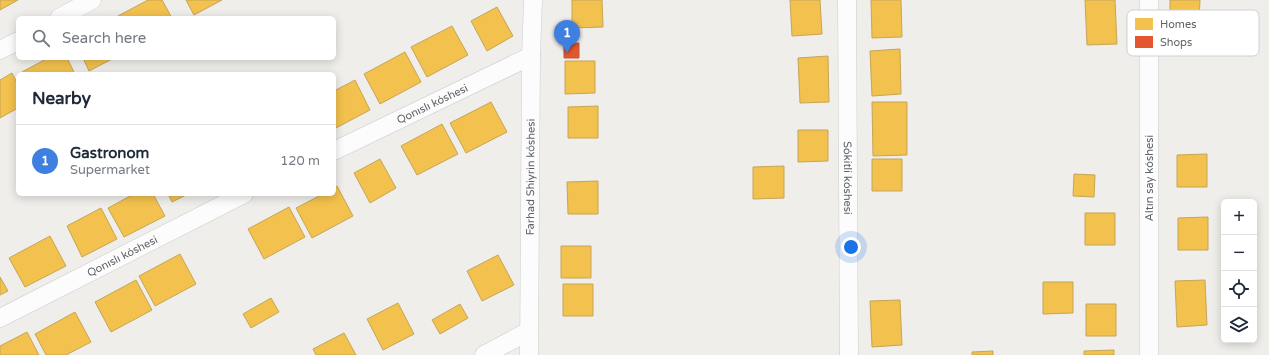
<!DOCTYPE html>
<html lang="en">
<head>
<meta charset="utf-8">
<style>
  :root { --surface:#fff; --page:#f2f2f3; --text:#1f2937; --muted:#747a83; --line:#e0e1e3; --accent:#919496 }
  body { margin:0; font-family:"Varela Round",sans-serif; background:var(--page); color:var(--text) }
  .controls { position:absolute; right:12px; bottom:12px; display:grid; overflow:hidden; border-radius:6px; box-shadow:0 2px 10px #0003 }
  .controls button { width:36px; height:36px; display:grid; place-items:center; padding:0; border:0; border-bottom:1px solid var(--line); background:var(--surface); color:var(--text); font:20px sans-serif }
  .you { position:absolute; left:851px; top:247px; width:14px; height:14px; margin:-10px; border:3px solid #fff; border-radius:50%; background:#1a73e8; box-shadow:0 0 0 6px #1a73e833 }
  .badge { display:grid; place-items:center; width:26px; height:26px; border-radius:50%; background:var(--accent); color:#fff; font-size:13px; font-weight:700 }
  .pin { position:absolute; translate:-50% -33px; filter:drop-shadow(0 1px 2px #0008) }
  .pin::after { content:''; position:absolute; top:21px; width:14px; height:12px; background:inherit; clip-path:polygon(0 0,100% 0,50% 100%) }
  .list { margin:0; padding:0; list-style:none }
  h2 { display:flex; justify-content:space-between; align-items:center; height:52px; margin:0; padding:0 16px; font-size:17px }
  h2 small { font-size:13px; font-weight:400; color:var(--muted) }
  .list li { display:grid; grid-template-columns:26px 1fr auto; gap:12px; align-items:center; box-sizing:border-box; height:72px; padding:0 16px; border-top:1px solid var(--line) }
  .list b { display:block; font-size:15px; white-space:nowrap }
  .list p { margin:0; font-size:13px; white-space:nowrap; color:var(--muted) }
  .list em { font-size:13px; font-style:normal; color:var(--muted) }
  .icon { flex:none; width:22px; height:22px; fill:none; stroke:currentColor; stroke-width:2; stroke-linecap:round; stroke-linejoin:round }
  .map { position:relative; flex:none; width:1269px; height:355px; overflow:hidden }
  .search { position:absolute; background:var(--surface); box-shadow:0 2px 10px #0003; left:16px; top:16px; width:320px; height:44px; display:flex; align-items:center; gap:10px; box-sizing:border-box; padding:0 14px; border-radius:6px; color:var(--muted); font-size:15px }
  .panel { position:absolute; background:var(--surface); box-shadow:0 2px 10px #0003; left:16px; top:72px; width:320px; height:124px; border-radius:6px }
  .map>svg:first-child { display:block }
  .homes { fill:#f2c14e; stroke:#c6a556 }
  .shops { fill:#e4572e; stroke:#bc5b3f }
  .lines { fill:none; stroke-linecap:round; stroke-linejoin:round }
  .minor-casing { stroke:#cbcccc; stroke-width:19 }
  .minor { stroke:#fdfcfc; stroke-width:18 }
  .labels { text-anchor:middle; stroke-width:4; stroke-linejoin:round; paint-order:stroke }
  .street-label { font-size:11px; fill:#5f6368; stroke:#fff }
  .key { fill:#fff; stroke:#cfd0d2; stroke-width:1 }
  .key-label { font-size:11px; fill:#5f6368 }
</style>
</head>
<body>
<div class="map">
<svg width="1269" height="355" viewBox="0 0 1269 355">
  <rect width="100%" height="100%" fill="#efeeea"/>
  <path class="homes" d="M 0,0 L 18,0 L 0,10 Z
    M 148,0 L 162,0 L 172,18 L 119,18 L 118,16 Z
    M 186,0 L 222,0 L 194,15 Z
    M 572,0 L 602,0 L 603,27 L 572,28 Z
    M 790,0 L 820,0 L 822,34 L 792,36 Z
    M 871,0 L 901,0 L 902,37 L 872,38 Z
    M 1085,0 L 1115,0 L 1117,44 L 1087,45 Z
    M 1170,0 L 1200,0 L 1199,20 L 1170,20 Z
    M 497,7 L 513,36 L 487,51 L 471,21 Z
    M 452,26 L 468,55 L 427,77 L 411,47 Z
    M 900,49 L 901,94 L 872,96 L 870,51 Z
    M 405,52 L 421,82 L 380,104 L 364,74 Z
    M 828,56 L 829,102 L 800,103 L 798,58 Z
    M 48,58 L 67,58 L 75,74 L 23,74 L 22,72 Z
    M 83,58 L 114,58 L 89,71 Z
    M 565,61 L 595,61 L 595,93 L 565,94 Z
    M 12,73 L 18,85 L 18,108 L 0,118 L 0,80 Z
    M 355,80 L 370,110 L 334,129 L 334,91 Z
    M 491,102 L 507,132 L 466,153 L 450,123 Z
    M 872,102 L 907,102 L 907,155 L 873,156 Z
    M 598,106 L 598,138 L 568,138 L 568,107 Z
    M 442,124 L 458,154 L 417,175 L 401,146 Z
    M 798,130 L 828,130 L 828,161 L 798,162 Z
    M 1207,154 L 1207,187 L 1177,187 L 1177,155 Z
    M 380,159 L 396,188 L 370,203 L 354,173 Z
    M 872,159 L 902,159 L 902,191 L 872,191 Z
    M 784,166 L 784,198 L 753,199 L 753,167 Z
    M 1074,174 L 1095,175 L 1094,197 L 1073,196 Z
    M 598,181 L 598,214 L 568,214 L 567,182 Z
    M 337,186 L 353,216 L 312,238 L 296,208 L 323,194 L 334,194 L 334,188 Z
    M 134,194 L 153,194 L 165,216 L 124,237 L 108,208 Z
    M 168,194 L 188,194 L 172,202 Z
    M 289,207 L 305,237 L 264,259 L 248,229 Z
    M 101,208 L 117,239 L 82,257 L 67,226 Z
    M 1085,213 L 1115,213 L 1115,245 L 1085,245 Z
    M 1208,217 L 1208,250 L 1178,250 L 1178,218 Z
    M 50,236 L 66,266 L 25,287 L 9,258 Z
    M 561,246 L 591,246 L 591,278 L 561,278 Z
    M 180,254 L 196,284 L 155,306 L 139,276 Z
    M 498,255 L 514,285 L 482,301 L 467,271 Z
    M 0,277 L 8,291 L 0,295 Z
    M 136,280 L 152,310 L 111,332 L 95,302 Z
    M 1205,280 L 1207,325 L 1177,327 L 1175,281 Z
    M 1043,282 L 1073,282 L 1073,313 L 1043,314 Z
    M 563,284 L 593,284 L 593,316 L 563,316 Z
    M 271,298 L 279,312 L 251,328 L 243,314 Z
    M 900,300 L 902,345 L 872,347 L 870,301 Z
    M 398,303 L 414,334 L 383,350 L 367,319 Z
    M 460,304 L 468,318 L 440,334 L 432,320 Z
    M 1086,304 L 1116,304 L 1116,336 L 1086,336 Z
    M 75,312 L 91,342 L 66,355 L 46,355 L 35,334 Z
    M 27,332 L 39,355 L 0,355 L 0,346 Z
    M 344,333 L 356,355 L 316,355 L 313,349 Z
    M 1114,350 L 1114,355 L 1084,355 L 1084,351 Z
    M 993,351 L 993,355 L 972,355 L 972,352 Z"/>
  <path class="shops" d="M 579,43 L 579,58 L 564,58 L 564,44 Z"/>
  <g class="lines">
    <defs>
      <g id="minor">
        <path id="s1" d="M 847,0 L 849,355"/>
        <path d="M 1149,0 L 1149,355"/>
        <path d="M 59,18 L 92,0"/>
        <path d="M 0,50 L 18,41"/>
        <path id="s2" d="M 334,151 L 531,56"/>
        <path id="s3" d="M 0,318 L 244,194"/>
        <path d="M 484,355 L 529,331"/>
        <path id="s4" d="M 529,355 L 531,56 L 533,0"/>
      </g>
    </defs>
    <use href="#minor" class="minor-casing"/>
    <use href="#minor" class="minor"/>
  </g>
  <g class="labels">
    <g class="street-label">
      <text dy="4" stroke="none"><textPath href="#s2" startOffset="109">Qonıslı kóshesi</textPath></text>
      <text dy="4" stroke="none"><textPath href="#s4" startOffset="178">Farhad Shiyrin kóshesi</textPath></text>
      <text dy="4" stroke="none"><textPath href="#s1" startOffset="178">Sókitli kóshesi</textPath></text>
      <text transform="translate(1149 178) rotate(-90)" y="4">Altın say kóshesi</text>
      <text dy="4" stroke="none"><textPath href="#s3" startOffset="137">Qonıslı kóshesi</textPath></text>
    </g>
  </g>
  <rect x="1127" y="10" width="132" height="46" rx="6" class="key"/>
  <rect x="1135" y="18" width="18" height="12" fill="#f2c14e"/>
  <rect x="1135" y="36" width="18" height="12" fill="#e4572e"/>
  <g class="key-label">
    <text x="1160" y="28">Homes</text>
    <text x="1160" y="46">Shops</text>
  </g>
</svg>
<div class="controls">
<button>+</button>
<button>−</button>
<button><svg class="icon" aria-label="locate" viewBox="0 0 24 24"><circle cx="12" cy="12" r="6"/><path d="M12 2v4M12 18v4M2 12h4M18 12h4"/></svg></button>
<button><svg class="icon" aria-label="layers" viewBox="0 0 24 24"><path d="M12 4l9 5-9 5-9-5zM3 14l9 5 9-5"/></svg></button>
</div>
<div class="you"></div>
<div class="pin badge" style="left:567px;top:53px;background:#3f7fe0">1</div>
<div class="search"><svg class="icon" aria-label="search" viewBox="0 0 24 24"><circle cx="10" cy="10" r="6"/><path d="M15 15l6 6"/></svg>Search here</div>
<section class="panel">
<h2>Nearby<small></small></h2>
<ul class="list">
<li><span class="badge" style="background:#3f7fe0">1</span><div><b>Gastronom</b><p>Supermarket</p></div><em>120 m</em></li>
</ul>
</section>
</div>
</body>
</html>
